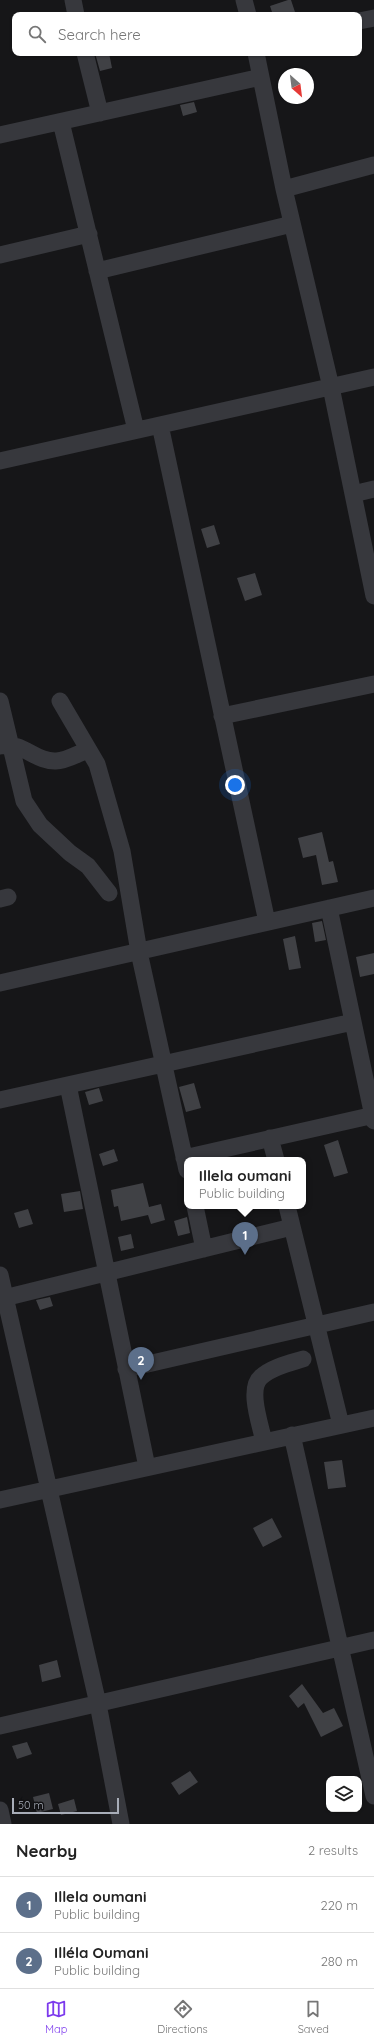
<!DOCTYPE html>
<html lang="en">
<head>
<meta charset="utf-8">
<style>
  :root { --surface:#fff; --page:#f2f2f2; --text:#222; --muted:#767676; --line:#e0e0e0; --accent:#7c3aed }
  body { margin:0; font-family:Quicksand,sans-serif; background:var(--page); color:var(--text) }
  .controls { position:absolute; right:12px; bottom:12px; display:grid; overflow:hidden; border-radius:8px; box-shadow:0 1px 3px #0004 }
  .controls button { width:36px; height:36px; display:grid; place-items:center; padding:0; border:0; border-bottom:1px solid var(--line); background:var(--surface); color:var(--text); font:20px sans-serif }
  .compass { position:absolute; left:278px; top:68px; width:36px; height:36px; border-radius:50%; background:var(--surface); box-shadow:0 1px 3px #0004; rotate:152deg }
  .scale { position:absolute; left:12px; bottom:10px; width:107px; box-sizing:border-box; padding-left:4px; border:2px solid #a8adb8; border-top:0; font-size:11px; line-height:14px; white-space:nowrap; color:#a8adb8; -webkit-text-stroke:3px #111113; paint-order:stroke }
  .you { position:absolute; left:235px; top:785px; width:14px; height:14px; margin:-10px; border:3px solid #fff; border-radius:50%; background:#1a73e8; box-shadow:0 0 0 6px #1a73e833 }
  .badge { display:grid; place-items:center; width:26px; height:26px; border-radius:50%; background:var(--accent); color:#fff; font-size:13px; font-weight:700 }
  .pin { position:absolute; translate:-50% -33px; filter:drop-shadow(0 1px 2px #0008) }
  .pin::after { content:''; position:absolute; top:21px; width:14px; height:12px; background:inherit; clip-path:polygon(0 0,100% 0,50% 100%) }
  .popup { position:absolute; left:184px; top:1157px; width:122px; height:52px; box-sizing:border-box; display:grid; place-content:center; border-radius:8px; background:var(--surface); filter:drop-shadow(0 1px 3px #0005); font-size:13px; white-space:nowrap; color:var(--muted) }
  .popup b { font-size:15px; color:var(--text) }
  .popup::after { content:''; position:absolute; left:50%; top:100%; margin-left:-8px; border:8px solid transparent; border-top-color:var(--surface) }
  .list { margin:0; padding:0; list-style:none }
  h2 { display:flex; justify-content:space-between; align-items:center; height:52px; margin:0; padding:0 16px; font-size:17px }
  h2 small { font-size:13px; font-weight:400; color:var(--muted) }
  .list li { display:grid; grid-template-columns:26px 1fr auto; gap:12px; align-items:center; box-sizing:border-box; height:56px; padding:0 16px; border-top:1px solid var(--line) }
  .list b { display:block; font-size:15px; white-space:nowrap }
  .list p { margin:0; font-size:13px; white-space:nowrap; color:var(--muted) }
  .list em { font-size:13px; font-style:normal; color:var(--muted) }
  .icon { flex:none; width:22px; height:22px; fill:none; stroke:currentColor; stroke-width:2; stroke-linecap:round; stroke-linejoin:round }
  .map { position:relative; flex:none; width:374px; height:1824px; overflow:hidden }
  .search { position:absolute; background:var(--surface); box-shadow:0 1px 3px #0004; left:12px; right:12px; top:12px; height:44px; display:flex; align-items:center; gap:10px; box-sizing:border-box; padding:0 14px; border-radius:8px; color:var(--muted); font-size:15px }
  .sheet { height:164px; background:var(--surface) }
  nav { display:flex; justify-content:space-around; align-items:center; box-sizing:border-box; height:56px; border-top:1px solid var(--line); background:var(--surface); font-size:11px; color:var(--muted) }
  nav a { display:grid; justify-items:center; gap:2px }
  nav .on { color:var(--accent) }
  .map>svg:first-child { display:block }
  .building { fill:#404145 }
  .lines { fill:none; stroke-linecap:round; stroke-linejoin:round }
  .minor { stroke:#37383d; stroke-width:17 }
</style>
</head>
<body>
<div class="map">
<svg width="374" height="1824" viewBox="0 0 374 1824">
  <rect width="100%" height="100%" fill="#161618"/>
  <path class="building" d="M 288,0 L 291,0 L 296,15 L 273,15 L 270,6 Z
    M 95,53 L 109,53 L 112,68 L 100,71 Z
    M 194,102 L 197,112 L 183,116 L 180,105 Z
    M 214,525 L 220,544 L 207,548 L 201,529 Z
    M 255,573 L 262,595 L 245,601 L 237,578 Z
    M 322,832 L 329,862 L 333,861 L 338,882 L 322,885 L 316,855 L 303,858 L 298,838 Z
    M 322,921 L 326,940 L 315,942 L 312,923 Z
    M 295,936 L 301,968 L 289,970 L 283,939 Z
    M 374,953 L 374,974 L 360,977 L 356,957 Z
    M 194,1083 L 201,1108 L 186,1112 L 179,1087 Z
    M 99,1088 L 103,1101 L 89,1105 L 85,1092 Z
    M 338,1140 L 348,1173 L 334,1177 L 324,1145 Z
    M 114,1149 L 118,1161 L 103,1166 L 99,1154 Z
    M 143,1183 L 149,1207 L 161,1204 L 165,1220 L 151,1224 L 148,1215 L 121,1221 L 118,1206 L 114,1207 L 111,1190 Z
    M 80,1191 L 83,1209 L 64,1212 L 61,1194 Z
    M 28,1209 L 33,1224 L 19,1228 L 14,1213 Z
    M 187,1217 L 190,1233 L 178,1236 L 174,1221 Z
    M 131,1234 L 134,1248 L 121,1251 L 118,1237 Z
    M 50,1297 L 53,1306 L 40,1310 L 36,1300 Z
    M 342,1460 L 346,1487 L 328,1489 L 324,1462 Z
    M 272,1518 L 282,1537 L 263,1547 L 253,1528 Z
    M 57,1660 L 61,1677 L 42,1682 L 39,1665 Z
    M 302,1684 L 323,1713 L 334,1708 L 343,1726 L 321,1737 L 304,1703 L 298,1708 L 289,1696 Z
    M 27,1742 L 32,1754 L 17,1759 L 12,1746 Z
    M 190,1771 L 198,1782 L 179,1795 L 171,1783 Z
    M 49,1793 L 53,1809 L 37,1813 L 33,1797 Z
    M 74,1799 L 77,1811 L 61,1815 L 58,1804 Z"/>
  <g class="lines">
    <path class="minor" d="M 73,0 L 76,15
      M 244,0 L 248,15
      M 359,21 L 374,18
      M 85,53 L 100,113
      M 256,53 L 284,189 L 331,387 L 374,596
      M 61,122 L 136,430
      M 0,135 L 261,77
      M 284,189 L 374,165
      M 0,255 L 89,234
      M 97,271 L 292,224
      M 160,425 L 267,922
      M 0,461 L 374,377
      M 353,494 L 374,489
      M 0,701 L 24,801 L 40,825 L 70,853 L 88,866 L 109,893
      M 60,701 L 97,764 L 122,851 L 139,952 L 187,1170
      M 222,716 L 374,684
      M 0,746 C 23,741 35,762 56,761 C 66,761 79,753 88,750
      M 0,899 L 8,897
      M 329,908 L 374,1121
      M 0,983 L 374,898
      M 68,1085 L 147,1467
      M 0,1100 L 353,1022
      M 270,1138 L 276,1160
      M 184,1158 L 374,1115
      M 195,1206 L 204,1249
      M 287,1206 L 341,1425
      M 0,1275 L 98,1704 L 121,1824
      M 0,1299 L 292,1227
      M 126,1369 L 374,1312
      M 292,1435 L 374,1796
      M 264,1442 C 261,1426 247,1389 261,1377 C 272,1367 290,1363 303,1359
      M 0,1500 L 374,1418
      M 0,1726 L 374,1640
      M 0,1810 L 3,1824"/>
  </g>
</svg>
<div class="controls">
<button><svg class="icon" aria-label="layers" viewBox="0 0 24 24"><path d="M12 4l9 5-9 5-9-5zM3 14l9 5 9-5"/></svg></button>
</div>
<svg class="compass" viewBox="-18 -18 36 36"><path d="M0-13l5 13h-10z" fill="#e53935"/><path d="M0 13l5-13h-10z" fill="#767676"/></svg>
<div class="scale">50 m</div>
<div class="you"></div>
<div class="pin badge" style="left:245px;top:1255px;background:#5c6f8a">1</div>
<div class="popup"><b>Illela oumani</b>Public building</div>
<div class="pin badge" style="left:141px;top:1380px;background:#5c6f8a">2</div>
<div class="search"><svg class="icon" aria-label="search" viewBox="0 0 24 24"><circle cx="10" cy="10" r="6"/><path d="M15 15l6 6"/></svg>Search here</div>
</div>
<section class="sheet">
<h2>Nearby<small>2 results</small></h2>
<ul class="list">
<li><span class="badge" style="background:#5c6f8a">1</span><div><b>Illela oumani</b><p>Public building</p></div><em>220 m</em></li>
<li><span class="badge" style="background:#5c6f8a">2</span><div><b>Illéla Oumani</b><p>Public building</p></div><em>280 m</em></li>
</ul>
</section>
<nav>
<a class="on"><svg class="icon" aria-label="map" viewBox="0 0 24 24"><path d="M3 6l6-2 6 2 6-2v14l-6 2-6-2-6 2zM9 4v14M15 6v14"/></svg>Map</a>
<a><svg class="icon" aria-label="directions" viewBox="0 0 24 24"><path d="M12 3l9 9-9 9-9-9zM9 14v-3h6M13 9l2 2-2 2"/></svg>Directions</a>
<a><svg class="icon" aria-label="saved" viewBox="0 0 24 24"><path d="M7 4h10v16l-5-4-5 4z"/></svg>Saved</a>
</nav>
</body>
</html>
